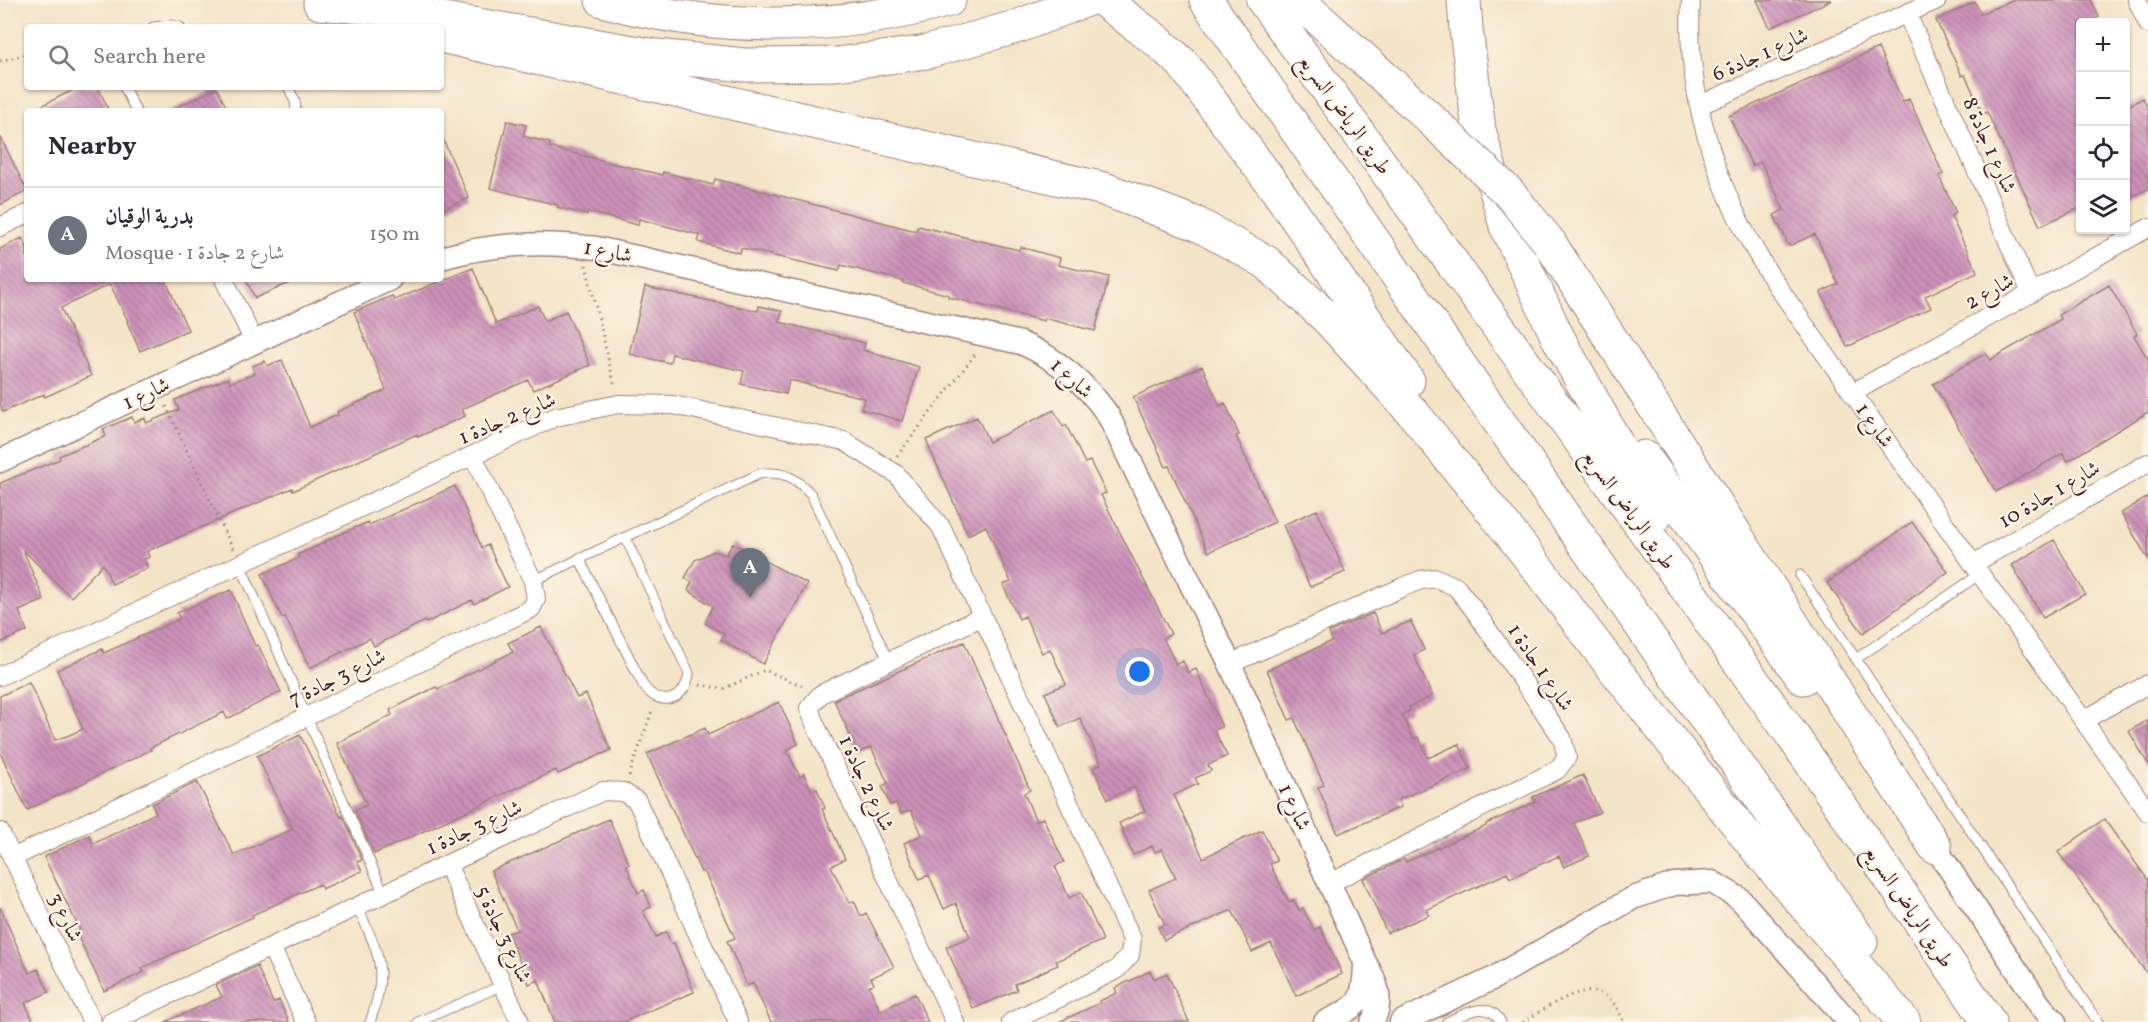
<!DOCTYPE html>
<html lang="en">
<head>
<meta charset="utf-8">
<style>
  :root { --surface:#fff; --page:#f2f2f3; --text:#2b2b33; --muted:#7c7c81; --line:#e1e1e2; --accent:#db2777 }
  body { margin:0; font-family:Vollkorn,Amiri,serif; background:var(--page); color:var(--text) }
  .controls { position:absolute; right:18px; top:18px; display:grid; overflow:hidden; border-radius:6px; box-shadow:0 2px 4px #0004 }
  .controls button { width:54px; height:54px; display:grid; place-items:center; padding:0; border:0; border-bottom:2px solid var(--line); background:var(--surface); color:var(--text); font:30px sans-serif }
  .you { position:absolute; left:1140px; top:672px; width:21px; height:21px; margin:-15px; border:4px solid #fff; border-radius:50%; background:#1a73e8; box-shadow:0 0 0 9px #1a73e833 }
  .badge { display:grid; place-items:center; width:39px; height:39px; border-radius:50%; background:var(--accent); color:#fff; font-size:20px; font-weight:700 }
  .pin { position:absolute; translate:-50% -50px; filter:drop-shadow(0 2px 3px #0008) }
  .pin::after { content:''; position:absolute; top:32px; width:21px; height:18px; background:inherit; clip-path:polygon(0 0,100% 0,50% 100%) }
  .list { margin:0; padding:0; list-style:none }
  h2 { display:flex; justify-content:space-between; align-items:center; height:78px; margin:0; padding:0 24px; font-size:26px }
  h2 small { font-size:20px; font-weight:400; color:var(--muted) }
  .list li { display:grid; grid-template-columns:39px 1fr auto; gap:18px; align-items:center; box-sizing:border-box; height:96px; padding:0 24px; border-top:2px solid var(--line) }
  .list b { display:block; font-size:22px; white-space:nowrap }
  .list p { margin:0; font-size:20px; white-space:nowrap; color:var(--muted) }
  .list em { font-size:20px; font-style:normal; color:var(--muted) }
  .icon { flex:none; width:33px; height:33px; fill:none; stroke:currentColor; stroke-width:2; stroke-linecap:round; stroke-linejoin:round }
  .map { position:relative; flex:none; width:2148px; height:1022px; overflow:hidden }
  .search { position:absolute; background:var(--surface); box-shadow:0 2px 4px #0004; left:24px; top:24px; width:420px; height:66px; display:flex; align-items:center; gap:15px; box-sizing:border-box; padding:0 21px; border-radius:6px; color:var(--muted); font-size:22px }
  .panel { position:absolute; background:var(--surface); box-shadow:0 2px 4px #0004; left:24px; top:108px; width:420px; height:174px; border-radius:6px }
  .map>svg:first-child { display:block }
  .building { fill:url(#building-back-hatch) }
  .lines { fill:none; stroke-linecap:round; stroke-linejoin:round }
  .service-casing { stroke:#9f827a; stroke-width:11 }
  .minor-casing { stroke:#9f827a; stroke-width:20 }
  .tertiary-casing { stroke:#9f827a; stroke-width:25 }
  .motorway-casing { stroke:#9f827a; stroke-width:35 }
  .path { stroke:#9f827a; stroke-width:3; stroke-dasharray:1.5 4.5; stroke-linecap:butt }
  .service { stroke:#fff; stroke-width:9 }
  .minor { stroke:#fff; stroke-width:18 }
  .tertiary { stroke:#fff; stroke-width:22 }
  .motorway { stroke:#fff; stroke-width:33 }
  .motorway-bridge-casing { stroke:#9f827a; stroke-width:35; stroke-linecap:butt }
  .motorway-bridge { stroke:#fff; stroke-width:33 }
  .labels { text-anchor:middle; stroke-width:4.5; stroke-linejoin:round; paint-order:stroke }
  .street-label { font-size:21px; fill:#4a1f2b; stroke:#fcf5e5 }
</style>
</head>
<body>
<div class="map">
<svg width="2148" height="1022" viewBox="0 0 2148 1022">
  <defs>
    <pattern id="building-back-hatch" width="6" height="6" patternUnits="userSpaceOnUse" patternTransform="scale(1.5)"><rect width="6" height="6" fill="#cc91ba"/><path d="M-1 5l2 2M0 0l6 6M5-1l2 2" fill="none" stroke="#a87697"/></pattern>
  </defs>
  <rect width="100%" height="100%" fill="#fcf5e5"/>
  <filter id="ink" filterUnits="userSpaceOnUse"><feTurbulence type="fractalNoise" baseFrequency=".0167" numOctaves="2"/><feDisplacementMap in="SourceGraphic" scale="12" xChannelSelector="R" yChannelSelector="G"/><feConvolveMatrix kernelMatrix="1 2 1 2 8 2 1 2 1" color-interpolation-filters="sRGB"/></filter>
  <filter id="wash" filterUnits="userSpaceOnUse"><feTurbulence type="fractalNoise" baseFrequency=".008" numOctaves="4" result="noise"/><feDisplacementMap in="SourceGraphic" scale="24" xChannelSelector="R" yChannelSelector="G"/><feGaussianBlur stdDeviation="1.35" result="paint"/><feColorMatrix in="noise" values="0 0 0 0 0 0 0 0 0 0 0 0 0 0 0 0 0 1.4 0 .05"/><feComposite in="paint" operator="in"/></filter>
  <g filter="url(#wash)">
    <rect width="100%" height="100%" fill="#f4e4c8"/>
    <g id="blocks">
      <path class="building" d="M 1757,0 L 1832,0 L 1770,28 Z
        M 2012,0 L 2091,0 L 2099,17 L 2088,22 L 2080,22 L 2080,208 L 2040,226 L 1987,112 L 1983,114 L 1965,75 L 1962,76 L 1936,20 L 1975,2 L 1981,14 Z
        M 1878,48 L 1903,102 L 1909,99 L 1943,174 L 1939,176 L 1956,213 L 1951,216 L 1977,272 L 1925,296 L 1931,308 L 1847,347 L 1821,292 L 1838,284 L 1815,234 L 1789,246 L 1774,215 L 1784,210 L 1761,162 L 1752,166 L 1729,116 Z
        M 79,87 L 98,87 L 109,111 L 31,111 Z
        M 217,88 L 228,111 L 169,111 Z
        M 2143,98 L 2148,109 L 2148,189 L 2126,199 L 2126,107 Z
        M 507,121 L 526,125 L 523,136 L 550,143 L 549,147 L 608,162 L 662,175 L 663,172 L 713,185 L 715,179 L 916,231 L 918,226 L 1019,250 L 1020,247 L 1060,258 L 1058,265 L 1109,277 L 1095,331 L 1044,318 L 1044,321 L 948,297 L 949,295 L 903,283 L 903,281 L 841,265 L 839,271 L 741,248 L 740,253 L 698,242 L 700,235 L 639,219 L 638,225 L 588,212 L 587,215 L 557,207 L 558,205 L 490,188 Z
        M 441,135 L 469,198 L 441,210 Z
        M 0,136 L 27,191 L 0,205 Z
        M 22,238 L 27,248 L 27,279 L 165,279 L 188,330 L 140,351 L 127,322 L 128,321 L 110,284 L 61,308 L 91,376 L 45,397 L 44,394 L 3,412 L 0,404 L 0,249 Z
        M 473,268 L 496,324 L 538,306 L 545,321 L 566,311 L 590,365 L 533,390 L 528,380 L 462,409 L 465,416 L 418,437 L 417,434 L 293,491 L 292,488 L 147,551 L 149,557 L 144,559 L 148,568 L 112,584 L 103,564 L 71,597 L 23,550 L 44,600 L 19,611 L 27,631 L 0,643 L 0,483 L 60,459 L 59,456 L 106,436 L 103,429 L 132,417 L 134,422 L 145,418 L 146,423 L 179,410 L 175,400 L 228,378 L 230,383 L 255,373 L 252,366 L 265,361 L 267,366 L 282,360 L 310,427 L 338,415 L 337,412 L 386,390 L 354,312 L 392,296 L 394,300 Z
        M 246,279 L 299,279 L 255,298 Z
        M 2109,285 L 2137,334 L 2134,336 L 2148,359 L 2148,412 L 2068,461 L 2063,453 L 1996,492 L 1933,384 L 1986,353 L 1990,360 L 2061,319 L 2058,315 Z
        M 645,287 L 758,311 L 759,306 L 782,311 L 779,322 L 865,343 L 863,350 L 919,367 L 902,421 L 861,409 L 865,398 L 789,380 L 786,394 L 741,384 L 744,371 L 672,354 L 670,363 L 629,354 Z
        M 1202,366 L 1220,406 L 1225,403 L 1239,435 L 1236,436 L 1275,522 L 1208,552 L 1169,466 L 1166,467 L 1133,397 Z
        M 1054,410 L 1063,427 L 1066,425 L 1085,463 L 1090,461 L 1106,493 L 1101,495 L 1171,634 L 1163,638 L 1176,664 L 1183,661 L 1188,673 L 1196,669 L 1222,727 L 1214,730 L 1227,756 L 1208,765 L 1211,771 L 1195,778 L 1198,784 L 1174,795 L 1203,858 L 1262,830 L 1277,861 L 1270,864 L 1289,902 L 1294,900 L 1299,910 L 1303,908 L 1314,930 L 1320,927 L 1342,974 L 1296,996 L 1271,943 L 1252,952 L 1232,910 L 1164,940 L 1158,927 L 1165,925 L 1149,890 L 1176,878 L 1162,849 L 1155,852 L 1152,846 L 1133,855 L 1119,823 L 1145,811 L 1134,787 L 1108,799 L 1093,768 L 1101,764 L 1080,718 L 1060,727 L 1045,693 L 1066,684 L 1050,649 L 1042,653 L 1025,616 L 1019,619 L 1003,585 L 1011,582 L 986,526 L 968,535 L 926,440 L 977,417 L 989,442 Z
        M 455,486 L 482,548 L 488,545 L 508,587 L 474,604 L 472,600 L 426,623 L 425,621 L 374,646 L 370,638 L 310,668 L 285,617 L 282,618 L 262,574 L 299,558 L 297,555 L 326,542 L 325,541 L 368,522 L 369,525 Z
        M 2148,497 L 2148,559 L 2121,513 Z
        M 1317,510 L 1345,572 L 1310,587 L 1283,525 Z
        M 1912,522 L 1948,572 L 1863,633 L 1827,583 Z
        M 2054,540 L 2085,594 L 2043,618 L 2012,565 Z
        M 733,543 L 807,584 L 763,664 L 721,640 L 724,634 L 705,623 L 713,606 L 688,590 L 692,582 L 685,578 L 695,560 L 714,551 L 726,555 Z
        M 231,590 L 255,646 L 258,645 L 281,692 L 227,719 L 224,712 L 150,748 L 151,750 L 27,810 L 0,752 L 0,696 L 29,682 L 55,740 L 67,736 L 83,729 L 57,670 L 102,649 L 104,653 L 180,619 L 177,613 Z
        M 1373,613 L 1382,633 L 1411,621 L 1424,650 L 1414,655 L 1432,696 L 1409,707 L 1410,711 L 1402,714 L 1413,739 L 1418,737 L 1428,758 L 1459,744 L 1470,769 L 1398,800 L 1401,807 L 1338,834 L 1318,787 L 1324,785 L 1294,718 L 1289,720 L 1267,670 L 1332,641 L 1329,632 Z
        M 541,627 L 577,698 L 586,694 L 611,750 L 558,774 L 556,770 L 374,854 L 355,810 L 367,805 L 337,743 L 392,715 L 390,710 L 436,687 L 438,689 L 513,652 L 508,643 Z
        M 964,642 L 1030,790 L 1024,793 L 1036,821 L 1043,818 L 1064,862 L 1055,866 L 1069,898 L 1081,892 L 1103,940 L 1056,961 L 1058,965 L 1015,984 L 1017,990 L 973,1009 L 946,947 L 970,937 L 956,903 L 944,909 L 929,875 L 919,879 L 904,843 L 922,835 L 911,810 L 901,814 L 896,803 L 890,805 L 882,786 L 888,783 L 871,747 L 858,753 L 834,700 Z
        M 779,702 L 798,744 L 787,750 L 800,777 L 804,774 L 812,791 L 817,789 L 825,808 L 822,809 L 845,859 L 831,866 L 849,903 L 854,901 L 861,916 L 866,913 L 894,967 L 871,978 L 874,984 L 869,986 L 880,1011 L 915,994 L 928,1022 L 771,1022 L 753,983 L 747,986 L 727,941 L 735,938 L 704,871 L 701,872 L 647,754 L 705,728 L 708,735 Z
        M 2148,720 L 2148,764 L 2129,731 Z
        M 300,735 L 341,817 L 343,816 L 362,860 L 357,862 L 362,871 L 322,889 L 320,884 L 252,915 L 253,917 L 142,968 L 144,972 L 104,991 L 76,932 L 80,930 L 44,857 L 89,835 L 93,844 L 156,813 L 152,804 L 197,782 L 234,855 L 293,829 L 257,756 Z
        M 1583,775 L 1600,812 L 1574,823 L 1589,856 L 1564,867 L 1559,856 L 1510,878 L 1507,873 L 1426,910 L 1429,915 L 1387,933 L 1363,879 L 1404,859 L 1406,862 L 1486,826 L 1486,824 L 1535,802 L 1533,797 Z
        M 609,819 L 629,864 L 626,865 L 638,893 L 644,890 L 651,907 L 643,911 L 656,937 L 666,932 L 671,944 L 674,943 L 694,992 L 623,1022 L 555,1022 L 538,980 L 529,984 L 508,933 L 517,930 L 491,871 Z
        M 2104,819 L 2148,880 L 2148,975 L 2058,852 Z
        M 0,907 L 29,973 L 38,969 L 49,992 L 25,1003 L 34,1022 L 0,1022 Z
        M 257,966 L 273,1003 L 279,1000 L 289,1022 L 165,1022 L 222,997 L 216,985 Z
        M 1150,971 L 1154,979 L 1167,973 L 1189,1022 L 1059,1022 L 1100,1003 L 1099,1001 L 1117,993 L 1115,988 Z"/>
    </g>
  </g>
  <g filter="url(#ink)">
    <use href="#blocks" fill-opacity="0" stroke="#9f827a" stroke-width="1.5"/>
    <g class="lines">
      <defs>
        <path id="service" d="M 153,27 L 171,25 L 180,27
          M 124,87 L 136,111
          M 288,87 L 295,101 L 296,111
          M 579,558 L 643,685 C 659,709 686,701 689,673 L 625,537
          M 240,564 L 384,894
          M 1800,575 L 2098,1022
          M 533,581 L 759,474 C 782,470 795,477 811,494 L 889,662
          M 1856,659 L 1980,574
          M 357,906 C 379,954 389,970 370,1022
          M 418,1022 L 503,985
          M 1447,1022 C 1466,1013 1488,999 1501,1022"/>
        <path id="minor" d="M 1691,0 C 1684,101 1723,208 1780,290 L 2148,812
          M 2137,0 L 2148,24
          M 1907,14 L 2031,293
          M 1700,105 L 1937,0
          M 0,227 L 27,214
          M 224,279 L 254,342
          M 1852,393 L 2148,228
          M 1973,564 L 2148,463
          M 1230,664 L 1403,587 L 1421,580 L 1436,578 L 1456,587 L 1475,611 L 1562,738 L 1567,757 L 1557,770 L 1330,883
          M 0,676 L 555,417 L 619,404 L 673,405 L 844,441 L 896,474 L 941,527 L 1132,939 L 1130,955 L 1116,970 L 1011,1022
          M 2084,720 L 2148,684
          M 0,832 L 92,1022
          M 12,858 L 531,609 L 536,599 L 533,581 L 473,456
          M 447,864 L 520,1022
          M 271,947 L 306,1022
          M 111,1022 L 603,791 L 623,792 L 637,801 L 738,1022
          M 955,1022 L 815,724 L 809,708 L 821,694 L 981,617"/>
        <path id="tertiary" d="M 441,258 C 493,243 543,241 596,248 L 1021,343 C 1058,359 1085,382 1108,415 L 1230,664 L 1365,962 C 1376,980 1385,1001 1372,1022
          M 0,461 L 390,279
          M 1935,847 L 2040,1005 L 2055,1022
          M 1325,1022 C 1359,1005 1363,1005 1365,966
          M 1401,1022 L 1492,979 L 1633,898 L 1674,884 L 1712,882 L 1740,899 L 1849,1022"/>
        <path id="motorway" d="M 602,0 C 714,32 836,32 949,0
          M 1103,0 L 1156,40 L 1182,63 L 1277,190 L 1408,381
          M 1206,0 L 1861,942
          M 1263,0 L 1792,735 L 1989,1022
          M 1294,0 L 1311,12 L 1425,114
          M 1464,0 L 1466,29 L 1479,130 L 1506,226 L 1557,336 L 1656,515
          M 320,3 L 386,9 L 656,56 L 745,65 L 837,64 L 927,52 L 1019,26 L 1086,0
          M 441,36 L 1104,189 L 1197,224 L 1266,262 L 1327,318 L 1413,413 L 1519,544 L 1608,661 L 1757,849 L 1904,1022
          M 1549,242 L 1935,847
          M 1644,457 L 1803,678"/>
      </defs>
      <use href="#service" class="service-casing"/>
      <use href="#minor" class="minor-casing"/>
      <use href="#tertiary" class="tertiary-casing"/>
      <use href="#motorway" class="motorway-casing"/>
      <path class="path" d="M 0,61 L 27,54
        M 586,265 L 615,387
        M 166,406 L 233,549
        M 897,456 L 977,352
        M 700,685 L 723,689 L 765,670 L 805,687
        M 629,776 L 653,708
        M 1523,1022 C 1546,1009 1588,975 1612,1001 C 1617,1007 1620,1015 1624,1022"/>
      <use href="#service" class="service"/>
      <use href="#minor" class="minor"/>
      <use href="#tertiary" class="tertiary"/>
      <use href="#motorway" class="motorway"/>
      <defs>
        <path id="motorway-bridge" d="M 1425,114 L 1509,193 L 1549,242"/>
      </defs>
      <use href="#motorway-bridge" class="motorway-bridge-casing"/>
      <use href="#motorway-bridge" class="motorway-bridge"/>
    </g>
  </g>
  <g class="labels">
    <g class="street-label">
      <text transform="translate(1760 54) rotate(-24)" y="7">شارع 1 جادة 6</text>
      <text transform="translate(1345 114) rotate(54)" y="7">طريق الرياض السريع</text>
      <text transform="translate(1990 145) rotate(66)" y="7">شارع 1 جادة 8</text>
      <text transform="translate(608 251) rotate(11)" y="7">شارع 1</text>
      <text transform="translate(1989 291) rotate(-29)" y="7">شارع 2</text>
      <text transform="translate(1072 378) rotate(42)" y="7">شارع 1</text>
      <text transform="translate(146 393) rotate(-25)" y="7">شارع 1</text>
      <text transform="translate(507 418) rotate(-23)" y="7">شارع 2 جادة 1</text>
      <text transform="translate(1875 425) rotate(55)" y="7">شارع 1</text>
      <text transform="translate(2049 494) rotate(-30)" y="7">شارع 1 جادة 10</text>
      <text transform="translate(1629 509) rotate(54)" y="7">طريق الرياض السريع</text>
      <text transform="translate(1541 667) rotate(56)" y="7">شارع 1 جادة 1</text>
      <text transform="translate(337 677) rotate(-26)" y="7">شارع 3 جادة 7</text>
      <text transform="translate(867 783) rotate(65)" y="7">شارع 2 جادة 1</text>
      <text transform="translate(1295 807) rotate(65)" y="7">شارع 1</text>
      <text transform="translate(474 827) rotate(-25)" y="7">شارع 3 جادة 1</text>
      <text transform="translate(1909 906) rotate(56)" y="7">طريق الرياض السريع</text>
      <text transform="translate(66 917) rotate(64)" y="7">شارع 3</text>
      <text transform="translate(504 934) rotate(65)" y="7">شارع 3 جادة 5</text>
    </g>
  </g>
</svg>
<div class="controls">
<button>+</button>
<button>−</button>
<button><svg class="icon" aria-label="locate" viewBox="0 0 24 24"><circle cx="12" cy="12" r="6"/><path d="M12 2v4M12 18v4M2 12h4M18 12h4"/></svg></button>
<button><svg class="icon" aria-label="layers" viewBox="0 0 24 24"><path d="M12 4l9 5-9 5-9-5zM3 14l9 5 9-5"/></svg></button>
</div>
<div class="you"></div>
<div class="pin badge" style="left:750px;top:598px;background:#6b7280">A</div>
<div class="search"><svg class="icon" aria-label="search" viewBox="0 0 24 24"><circle cx="10" cy="10" r="6"/><path d="M15 15l6 6"/></svg>Search here</div>
<section class="panel">
<h2>Nearby<small></small></h2>
<ul class="list">
<li><span class="badge" style="background:#6b7280">A</span><div><b>بدرية الوقيان</b><p>Mosque · شارع 2 جادة 1</p></div><em>150 m</em></li>
</ul>
</section>
</div>
</body>
</html>
